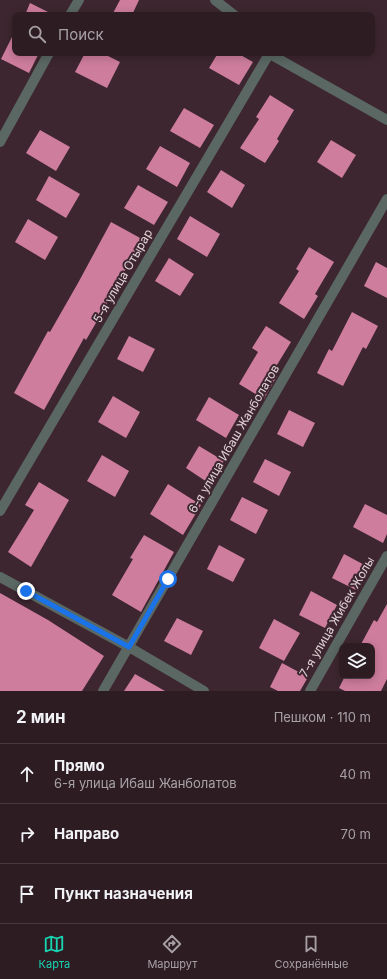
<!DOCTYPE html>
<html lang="ru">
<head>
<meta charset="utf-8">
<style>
  :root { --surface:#2e1c23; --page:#36252b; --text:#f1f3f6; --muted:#a7a1a6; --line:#493a41; --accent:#17d5b3 }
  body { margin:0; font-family:Inter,sans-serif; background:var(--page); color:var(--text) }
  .controls { position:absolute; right:12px; bottom:12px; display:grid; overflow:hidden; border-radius:8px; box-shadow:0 2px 10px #0003 }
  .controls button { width:36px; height:36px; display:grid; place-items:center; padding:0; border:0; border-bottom:1px solid var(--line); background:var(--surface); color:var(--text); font:20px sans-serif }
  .stop { position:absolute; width:12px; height:12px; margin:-9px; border:3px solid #1a73e8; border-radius:50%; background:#fff }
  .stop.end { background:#1a73e8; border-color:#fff; box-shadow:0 1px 4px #0008 }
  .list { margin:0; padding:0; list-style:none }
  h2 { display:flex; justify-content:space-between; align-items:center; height:52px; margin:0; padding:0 16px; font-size:17px }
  h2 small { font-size:13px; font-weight:400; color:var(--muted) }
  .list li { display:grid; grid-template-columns:26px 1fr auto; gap:12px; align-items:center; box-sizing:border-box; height:60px; padding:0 16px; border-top:1px solid var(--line) }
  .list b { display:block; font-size:15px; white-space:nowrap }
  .list p { margin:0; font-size:13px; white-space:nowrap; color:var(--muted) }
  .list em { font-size:13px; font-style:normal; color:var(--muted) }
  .icon { flex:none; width:22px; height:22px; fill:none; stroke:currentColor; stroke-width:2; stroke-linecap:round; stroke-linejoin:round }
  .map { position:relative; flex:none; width:387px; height:691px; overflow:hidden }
  .search { position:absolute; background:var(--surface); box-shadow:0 2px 10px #0003; left:12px; right:12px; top:12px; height:44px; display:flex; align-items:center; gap:10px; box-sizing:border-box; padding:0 14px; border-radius:8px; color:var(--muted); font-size:15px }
  .sheet { height:232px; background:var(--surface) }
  nav { display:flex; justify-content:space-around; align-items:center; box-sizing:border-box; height:56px; border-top:1px solid var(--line); background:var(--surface); font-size:11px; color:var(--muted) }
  nav a { display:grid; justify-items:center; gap:2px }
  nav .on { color:var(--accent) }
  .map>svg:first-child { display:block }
  .building { fill:#ce7d9d }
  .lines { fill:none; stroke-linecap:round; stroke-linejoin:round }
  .minor { stroke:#5a6763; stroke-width:10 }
  .route { stroke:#1a73e8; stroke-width:5 }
  .labels { text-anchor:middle; stroke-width:4; stroke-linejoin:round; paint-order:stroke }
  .street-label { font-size:12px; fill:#e0d1d6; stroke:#3d262f }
</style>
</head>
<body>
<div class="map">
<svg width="387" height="691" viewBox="0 0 387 691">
  <rect width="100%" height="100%" fill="#3d262f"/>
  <path class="building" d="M 120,0 L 139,0 L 132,15 L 112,15 Z
    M 30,3 L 54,15 L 25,15 Z
    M 15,31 L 15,53 L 39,53 L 29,73 L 1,59 Z
    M 85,53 L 102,53 L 120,62 L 107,88 L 75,72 Z
    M 218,53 L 237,53 L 253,62 L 239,85 L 209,68 Z
    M 270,95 L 294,110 L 277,139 L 279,141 L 265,163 L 240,148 L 259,119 L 256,117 Z
    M 184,108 L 214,125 L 200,148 L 170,131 Z
    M 40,130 L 70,147 L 56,171 L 26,153 Z
    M 331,140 L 356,155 L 342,178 L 317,162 Z
    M 160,146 L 190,163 L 177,187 L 146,169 Z
    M 221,170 L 245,185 L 232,208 L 207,192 Z
    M 49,176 L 80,194 L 66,218 L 36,200 Z
    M 138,185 L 168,202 L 154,225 L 124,208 Z
    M 190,216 L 220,234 L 207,257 L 177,239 Z
    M 28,219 L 58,237 L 45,260 L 15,242 Z
    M 111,222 L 142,239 L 100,316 L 86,340 L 84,338 L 44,410 L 14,393 L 48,331 L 50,332 L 78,283 Z
    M 309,247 L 334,262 L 315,294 L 318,296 L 304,319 L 279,303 L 299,271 L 296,269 Z
    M 169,258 L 194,274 L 180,296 L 155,281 Z
    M 376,262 L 387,268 L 387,298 L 364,286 Z
    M 352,312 L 378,326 L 366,349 L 363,347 L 343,386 L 317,373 L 329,349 L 332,351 Z
    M 266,326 L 291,342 L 272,373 L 277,376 L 264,399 L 239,384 L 258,352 L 252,348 Z
    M 129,336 L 155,349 L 143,372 L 117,359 Z
    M 113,396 L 140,412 L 126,438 L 98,422 Z
    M 209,397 L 239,415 L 226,438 L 196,420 Z
    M 289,410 L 315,423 L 303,447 L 277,434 Z
    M 199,446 L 224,461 L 210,484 L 186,468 Z
    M 102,455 L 129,471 L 115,497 L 87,481 Z
    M 265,459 L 291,472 L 279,496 L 253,482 Z
    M 39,482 L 69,500 L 31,567 L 8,552 L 34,510 L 25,505 Z
    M 168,484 L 201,505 L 183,535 L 150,514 Z
    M 242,497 L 268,510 L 256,534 L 230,520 Z
    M 365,504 L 387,515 L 387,534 L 383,543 L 353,527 Z
    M 144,535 L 174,552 L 141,612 L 112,595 L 133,559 L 130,558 Z
    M 219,545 L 245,559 L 233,582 L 207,569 Z
    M 344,554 L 370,568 L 358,591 L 332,578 Z
    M 311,591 L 337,605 L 325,628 L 299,615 Z
    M 0,593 L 48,620 L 104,656 L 82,691 L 0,691 Z
    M 387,604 L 387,679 L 381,691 L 345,691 L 339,688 L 345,676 L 372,676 L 372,646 L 360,646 L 374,620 L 377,622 Z
    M 177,618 L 203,631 L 191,655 L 164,641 Z
    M 274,619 L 300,633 L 284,661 L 259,648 Z
    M 282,663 L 308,677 L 300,691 L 278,691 L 270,687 Z
    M 135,674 L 165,691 L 124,691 Z"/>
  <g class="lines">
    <path class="minor" d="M 215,0 L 234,15
      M 70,15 L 79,0
      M 268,53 L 387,120
      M 0,142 L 49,53
      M 0,511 L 269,54
      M 0,577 L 129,647 L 204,691
      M 103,691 L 387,199
      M 310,691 L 387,556"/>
  </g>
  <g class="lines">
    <path class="route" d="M 26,591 L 129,647 L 168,579"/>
  </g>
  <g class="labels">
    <g class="street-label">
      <text transform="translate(123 276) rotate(-60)" y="4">5-я улица Отырар</text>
      <text transform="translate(234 439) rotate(-60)" y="4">6-я улица Ибаш Жанболатов</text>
      <text transform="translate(337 617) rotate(-60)" y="4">7-я улица Жибек Жолы</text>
    </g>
  </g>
</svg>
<div class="controls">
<button><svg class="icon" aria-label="layers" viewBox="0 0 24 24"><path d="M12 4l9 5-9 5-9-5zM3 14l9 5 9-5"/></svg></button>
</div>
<div class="stop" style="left:168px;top:579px"></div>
<div class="stop end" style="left:26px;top:591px"></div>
<div class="search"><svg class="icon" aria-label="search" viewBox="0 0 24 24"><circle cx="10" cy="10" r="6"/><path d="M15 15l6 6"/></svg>Поиск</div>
</div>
<section class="sheet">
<h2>2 мин<small>Пешком · 110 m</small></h2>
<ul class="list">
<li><svg class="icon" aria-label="ahead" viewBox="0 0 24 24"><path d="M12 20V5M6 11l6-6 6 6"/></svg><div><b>Прямо</b><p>6-я улица Ибаш Жанболатов</p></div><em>40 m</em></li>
<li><svg class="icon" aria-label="right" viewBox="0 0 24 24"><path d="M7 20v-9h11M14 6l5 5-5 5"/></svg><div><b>Направо</b></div><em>70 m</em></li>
<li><svg class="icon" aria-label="arrive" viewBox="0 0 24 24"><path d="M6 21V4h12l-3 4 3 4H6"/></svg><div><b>Пункт назначения</b></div></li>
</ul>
</section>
<nav>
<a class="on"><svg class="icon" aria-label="map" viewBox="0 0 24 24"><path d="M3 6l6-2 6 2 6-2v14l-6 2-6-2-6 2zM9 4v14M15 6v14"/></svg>Карта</a>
<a><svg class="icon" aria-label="directions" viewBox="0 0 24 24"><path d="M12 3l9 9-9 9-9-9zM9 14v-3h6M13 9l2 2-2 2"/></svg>Маршрут</a>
<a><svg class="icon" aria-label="saved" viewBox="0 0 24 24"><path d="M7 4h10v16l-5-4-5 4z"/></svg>Сохранённые</a>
</nav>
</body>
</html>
